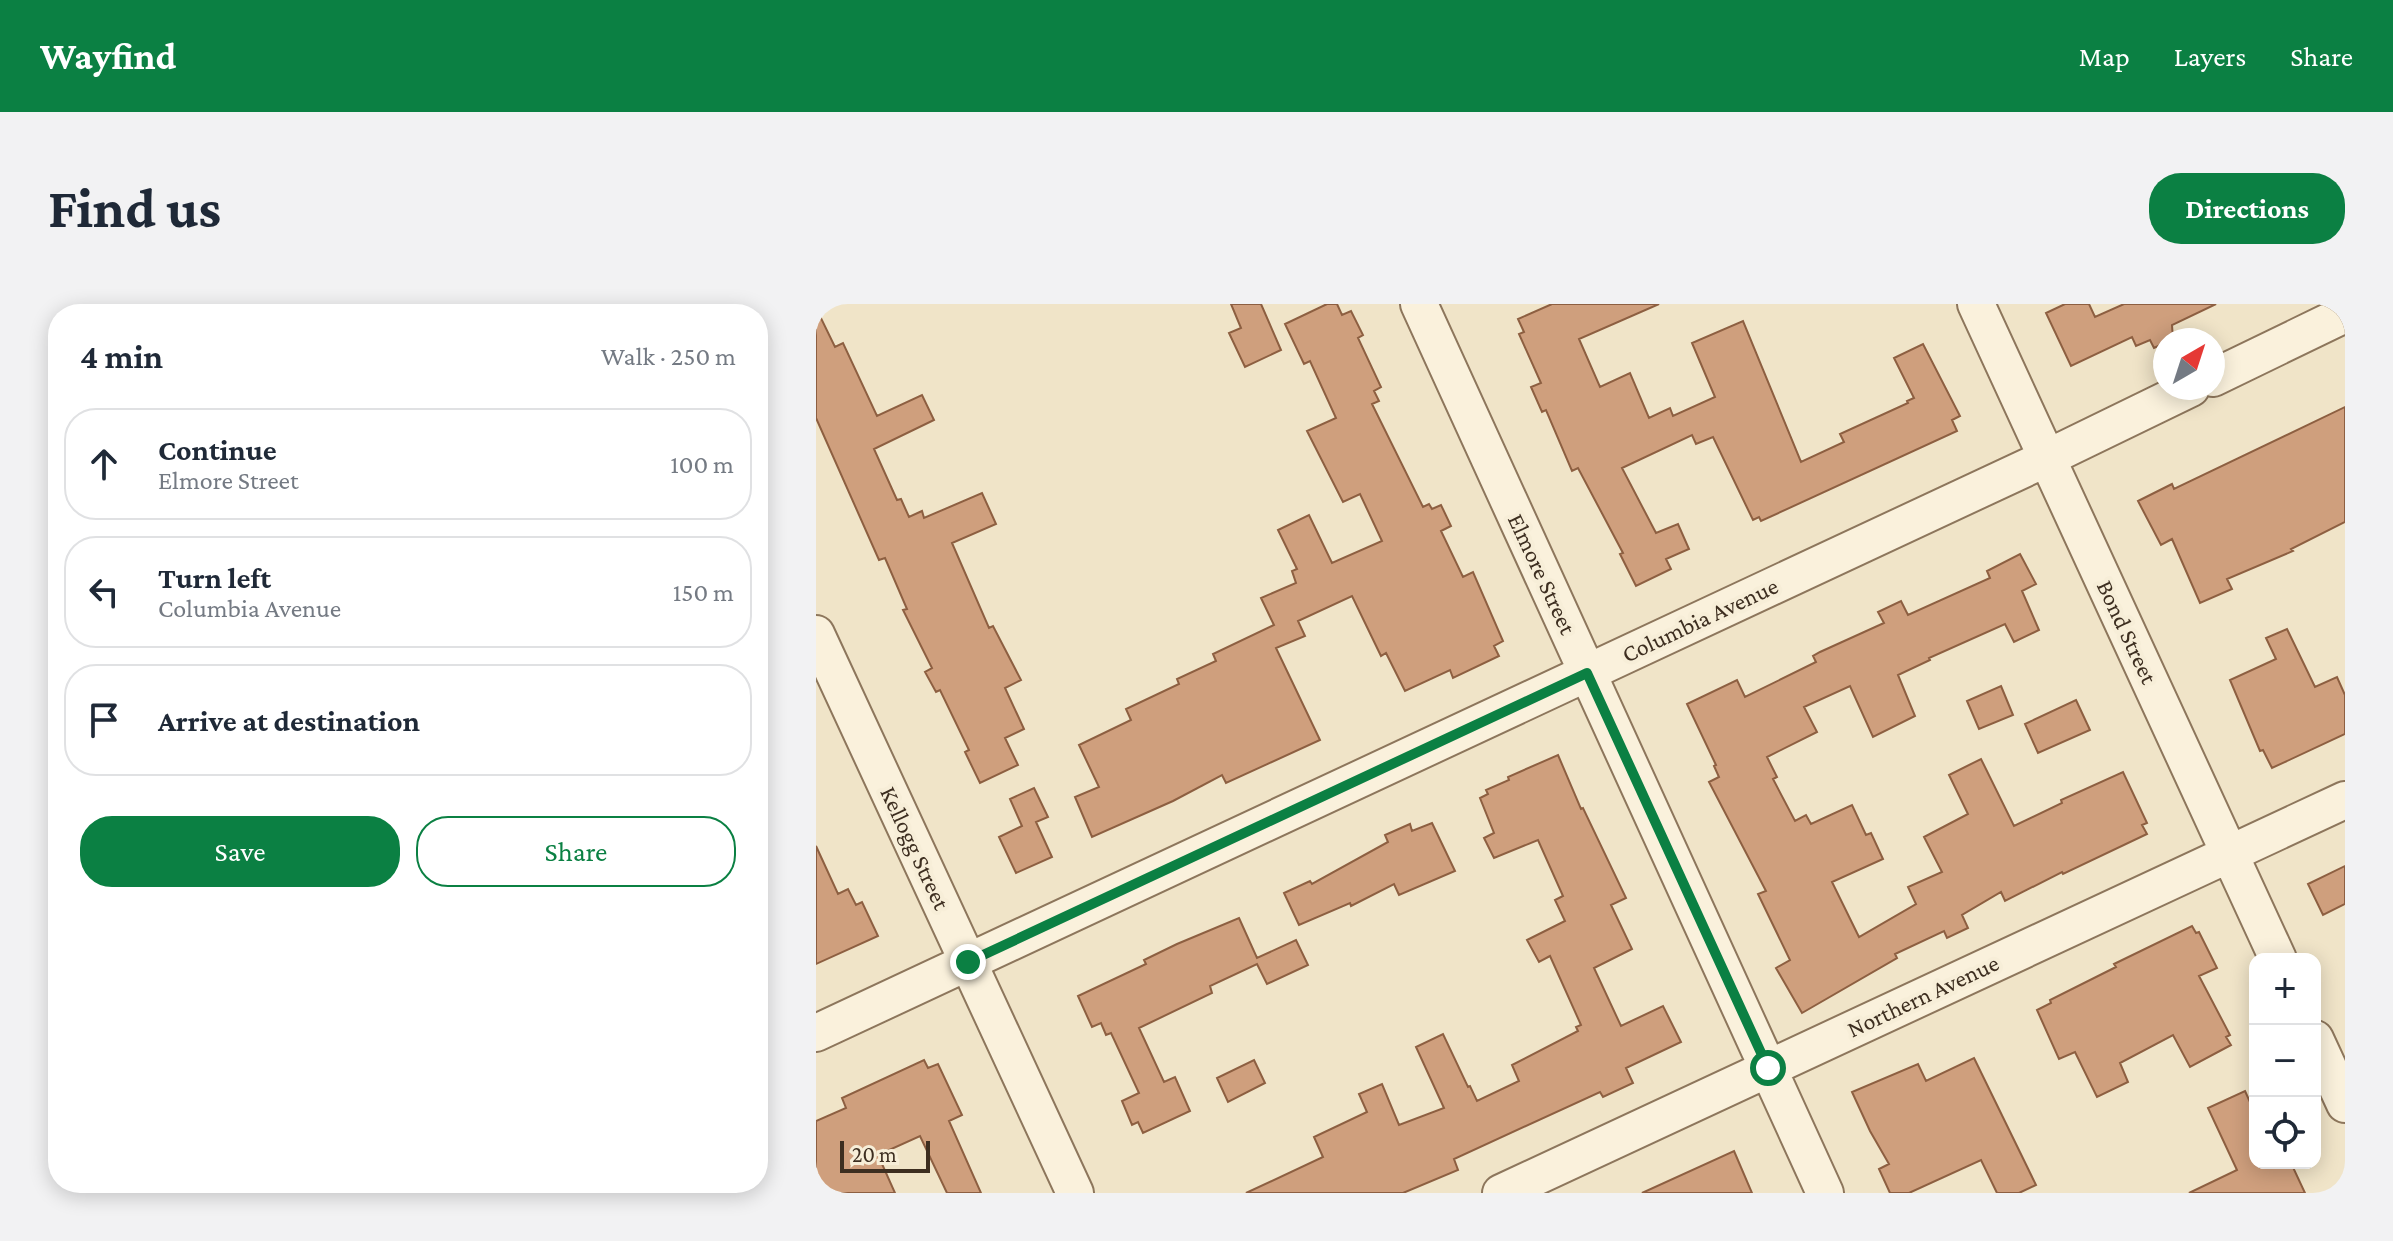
<!DOCTYPE html>
<html lang="en">
<head>
<meta charset="utf-8">
<style>
  :root { --surface:#fff; --page:#f2f2f3; --text:#1f2937; --muted:#747a83; --line:#e0e1e3; --accent:#0b8043 }
  body { margin:0; font-family:"Crimson Pro",serif; background:var(--page); color:var(--text) }
  .controls { position:absolute; right:24px; bottom:24px; display:grid; overflow:hidden; border-radius:16px; box-shadow:0 4px 20px #0003 }
  .controls button { width:72px; height:72px; display:grid; place-items:center; padding:0; border:0; border-bottom:2px solid var(--line); background:var(--surface); color:var(--text); font:40px sans-serif }
  .compass { position:absolute; left:1337px; top:24px; width:72px; height:72px; border-radius:50%; background:var(--surface); box-shadow:0 4px 20px #0003; rotate:39deg }
  .scale { position:absolute; left:24px; bottom:20px; width:90px; box-sizing:border-box; padding-left:8px; border:4px solid #3d2e20; border-top:0; font-size:22px; line-height:28px; white-space:nowrap; color:#3d2e20; -webkit-text-stroke:6px #f7eed8; paint-order:stroke }
  .stop { position:absolute; width:24px; height:24px; margin:-18px; border:6px solid #0b8043; border-radius:50%; background:#fff }
  .stop.end { background:#0b8043; border-color:#fff; box-shadow:0 2px 8px #0008 }
  .list { margin:0; padding:0; list-style:none }
  h2 { display:flex; justify-content:space-between; align-items:center; height:104px; margin:0; padding:0 32px; font-size:34px }
  h2 small { font-size:26px; font-weight:400; color:var(--muted) }
  .list li { display:grid; grid-template-columns:52px 1fr auto; gap:24px; align-items:center; box-sizing:border-box; height:112px; margin:0 16px 16px; padding:0 16px; border:2px solid var(--line); border-radius:32px }
  .list b { display:block; font-size:30px; white-space:nowrap }
  .list p { margin:0; font-size:26px; white-space:nowrap; color:var(--muted) }
  .list em { font-size:26px; font-style:normal; color:var(--muted) }
  .actions { display:flex; gap:16px; padding:24px 32px }
  .actions a { flex:1; padding:18px 0; border:2px solid var(--accent); border-radius:32px; text-align:center; font-size:28px; color:var(--accent) }
  .actions .main { background:var(--accent); color:#fff }
  .icon { flex:none; width:44px; height:44px; fill:none; stroke:currentColor; stroke-width:2; stroke-linecap:round; stroke-linejoin:round }
  .map { position:relative; flex:none; width:1529px; height:889px; overflow:hidden; border-radius:32px }
  header { display:flex; align-items:center; gap:48px; box-sizing:border-box; height:112px; padding:0 40px; background:var(--accent); color:#fff }
  header strong { font-size:38px }
  nav { display:flex; gap:44px; margin-inline-start:auto; font-size:28px }
  .intro { display:flex; align-items:center; justify-content:space-between; box-sizing:border-box; height:192px; padding:0 48px }
  h1 { margin:0; font-size:56px }
  .button { padding:20px 36px; border-radius:32px; background:var(--accent); color:#fff; font-size:28px; font-weight:700 }
  main { display:flex; gap:48px; padding:0 48px }
  aside { flex:1; background:var(--surface); border-radius:32px; box-shadow:0 4px 20px #0003 }
  .map>svg:first-child { display:block }
  .building { fill:#cf9f7d; stroke:#8d5f41; stroke-width:2 }
  .lines { fill:none; stroke-linecap:round; stroke-linejoin:round }
  .minor-casing { stroke:#8d765c; stroke-width:40 }
  .minor { stroke:#faf1dc; stroke-width:36 }
  .route { stroke:#0b8043; stroke-width:10 }
  .labels { text-anchor:middle; stroke-width:8; stroke-linejoin:round; paint-order:stroke }
  .street-label { font-size:24px; fill:#3d2e20; stroke:#f7eed8 }
</style>
</head>
<body>
<header>
<strong>Wayfind</strong>
<nav><a>Map</a><a>Layers</a><a>Share</a></nav>
</header>
<div class="intro"><h1>Find us</h1><a class="button">Directions</a></div>
<main>
<aside>
<h2>4 min<small>Walk · 250 m</small></h2>
<ul class="list">
<li><svg class="icon" aria-label="ahead" viewBox="0 0 24 24"><path d="M12 20V5M6 11l6-6 6 6"/></svg><div><b>Continue</b><p>Elmore Street</p></div><em>100 m</em></li>
<li><svg class="icon" aria-label="left" viewBox="0 0 24 24"><path d="M17 20v-9H6M10 6l-5 5 5 5"/></svg><div><b>Turn left</b><p>Columbia Avenue</p></div><em>150 m</em></li>
<li><svg class="icon" aria-label="arrive" viewBox="0 0 24 24"><path d="M6 21V4h12l-3 4 3 4H6"/></svg><div><b>Arrive at destination</b></div></li>
</ul>
<div class="actions"><a class="main">Save</a><a>Share</a></div>
</aside>
<div class="map">
<svg width="1529" height="889" viewBox="0 0 1529 889">
  <rect width="100%" height="100%" fill="#f0e4c8"/>
  <path class="building" d="M 415,0 L 445,0 L 465,46 L 429,63 L 413,29 L 425,24 Z
    M 511,0 L 521,0 L 526,11 L 535,7 L 547,31 L 542,34 L 565,83 L 558,87 L 563,97 L 556,100 L 607,203 L 613,200 L 616,205 L 625,201 L 635,222 L 625,227 L 647,273 L 657,268 L 687,337 L 678,342 L 683,352 L 637,374 L 634,366 L 589,387 L 570,349 L 565,352 L 536,292 L 482,317 L 489,332 L 460,344 L 504,436 L 410,479 L 406,471 L 357,497 L 276,533 L 259,493 L 283,483 L 263,441 L 315,416 L 310,405 L 363,380 L 361,375 L 400,357 L 397,350 L 458,321 L 445,294 L 480,279 L 476,267 L 481,265 L 462,226 L 493,211 L 516,259 L 566,237 L 544,190 L 527,198 L 491,127 L 520,114 L 494,57 L 488,60 L 469,20 Z
    M 736,0 L 843,0 L 763,35 L 784,83 L 814,69 L 833,114 L 854,104 L 857,112 L 899,93 L 876,39 L 927,17 L 985,158 L 1028,138 L 1024,130 L 1092,99 L 1091,97 L 1098,94 L 1078,54 L 1107,40 L 1144,112 L 1136,116 L 1141,127 L 945,217 L 943,213 L 937,216 L 897,133 L 880,140 L 876,131 L 806,164 L 840,229 L 862,220 L 873,245 L 850,255 L 855,265 L 820,282 L 804,250 L 807,249 L 762,164 L 756,167 L 730,106 L 726,108 L 715,83 L 725,79 L 703,30 L 708,28 L 702,15 Z
    M 1249,0 L 1273,0 L 1279,13 L 1308,0 L 1400,0 L 1356,21 L 1357,35 L 1349,36 L 1349,39 L 1338,44 L 1334,36 L 1320,42 L 1316,33 L 1255,62 L 1230,9 Z
    M 0,4 L 19,43 L 27,39 L 61,112 L 106,91 L 118,116 L 58,145 L 81,196 L 85,195 L 93,213 L 106,207 L 108,214 L 166,189 L 180,220 L 136,239 L 173,324 L 177,322 L 205,376 L 189,384 L 208,425 L 189,434 L 202,461 L 164,479 L 149,448 L 153,446 L 124,386 L 120,388 L 109,368 L 116,364 L 87,306 L 91,305 L 69,254 L 63,256 L 0,114 Z
    M 1529,103 L 1529,218 L 1475,245 L 1477,247 L 1411,275 L 1416,285 L 1384,299 L 1356,235 L 1345,241 L 1322,197 L 1356,180 L 1358,185 Z
    M 1204,250 L 1220,280 L 1206,287 L 1223,326 L 1198,338 L 1189,320 L 1113,354 L 1114,356 L 1082,371 L 1099,412 L 1057,433 L 1034,382 L 988,403 L 1001,428 L 951,453 L 961,473 L 957,475 L 979,517 L 990,511 L 995,520 L 1036,501 L 1050,531 L 1055,529 L 1067,555 L 1016,578 L 1043,633 L 1100,600 L 1092,583 L 1126,568 L 1108,533 L 1152,510 L 1133,471 L 1165,455 L 1198,522 L 1246,499 L 1245,496 L 1307,468 L 1331,519 L 1326,521 L 1331,530 L 1247,570 L 1246,568 L 1189,597 L 1185,588 L 1146,611 L 1152,624 L 1131,634 L 1128,627 L 1079,650 L 1081,654 L 986,709 L 960,664 L 974,656 L 942,590 L 950,587 L 893,478 L 903,473 L 898,462 L 900,461 L 871,400 L 921,376 L 929,393 L 1000,358 L 997,352 L 1004,348 L 1068,319 L 1062,308 L 1085,297 L 1092,311 L 1174,274 L 1171,267 Z
    M 1471,325 L 1499,383 L 1521,373 L 1529,391 L 1529,430 L 1456,464 L 1447,446 L 1444,447 L 1414,376 L 1460,355 L 1450,334 Z
    M 1185,382 L 1197,411 L 1163,425 L 1151,397 Z
    M 1260,396 L 1274,426 L 1222,449 L 1209,420 Z
    M 742,451 L 765,505 L 767,504 L 810,594 L 795,601 L 816,645 L 778,664 L 805,722 L 847,702 L 865,738 L 810,764 L 817,779 L 787,793 L 784,788 L 638,855 L 642,866 L 587,889 L 430,889 L 507,853 L 498,833 L 551,808 L 543,790 L 566,780 L 583,821 L 628,804 L 600,743 L 627,730 L 652,783 L 654,782 L 661,797 L 703,777 L 696,761 L 762,727 L 760,723 L 765,721 L 734,652 L 723,658 L 711,636 L 749,617 L 739,596 L 747,592 L 722,536 L 678,554 L 668,534 L 678,529 L 664,494 L 672,490 L 670,486 L 693,476 L 692,473 Z
    M 218,484 L 232,513 L 220,518 L 236,553 L 200,569 L 183,533 L 206,522 L 194,495 Z
    M 616,519 L 639,567 L 583,591 L 578,580 L 535,602 L 534,599 L 483,621 L 468,589 L 494,577 L 496,580 L 572,538 L 569,531 L 594,520 L 596,527 Z
    M 0,542 L 22,590 L 32,585 L 40,601 L 46,598 L 62,632 L 0,660 Z
    M 1529,562 L 1529,600 L 1507,611 L 1492,580 Z
    M 423,614 L 441,654 L 480,636 L 492,661 L 451,680 L 441,660 L 394,682 L 396,689 L 323,724 L 348,778 L 359,773 L 374,807 L 327,829 L 322,818 L 316,821 L 306,797 L 323,789 L 295,729 L 290,731 L 285,719 L 276,723 L 262,692 L 330,660 L 328,656 L 361,640 Z
    M 1376,622 L 1380,629 L 1383,628 L 1401,664 L 1383,672 L 1414,731 L 1410,733 L 1415,741 L 1374,763 L 1357,731 L 1304,759 L 1312,778 L 1281,793 L 1259,748 L 1243,755 L 1221,706 L 1235,699 L 1234,696 L 1300,663 L 1298,660 Z
    M 1158,754 L 1220,881 L 1203,889 L 1181,889 L 1165,856 L 1093,889 L 1074,889 L 1063,865 L 1073,860 L 1054,827 L 1036,788 L 1102,760 L 1110,777 Z
    M 108,756 L 112,764 L 122,760 L 146,811 L 133,817 L 165,889 L 131,889 L 104,832 L 62,851 L 79,889 L 0,889 L 0,817 L 30,804 L 26,794 Z
    M 438,756 L 449,779 L 412,798 L 401,774 Z
    M 1429,787 L 1439,809 L 1439,859 L 1475,859 L 1489,889 L 1373,889 L 1421,866 L 1392,804 Z
    M 918,847 L 936,889 L 826,889 Z"/>
  <g class="lines">
    <defs>
      <path id="minor" d="M 603,0 L 1009,889
        M 1160,0 L 1462,655
        M 1397,74 L 1529,10
        M 0,330 L 259,889
        M 0,729 L 1231,154 L 1375,84
        M 1499,735 L 1529,800
        M 685,889 L 1529,496"/>
    </defs>
    <use href="#minor" class="minor-casing"/>
    <use href="#minor" class="minor"/>
  </g>
  <g class="lines">
    <path class="route" d="M 152,658 L 771,369 L 952,764"/>
  </g>
  <g class="labels">
    <g class="street-label">
      <text transform="translate(726 270) rotate(65)" y="8">Elmore Street</text>
      <text transform="translate(884 316) rotate(-25)" y="8">Columbia Avenue</text>
      <text transform="translate(1311 328) rotate(65)" y="8">Bond Street</text>
      <text transform="translate(99 544) rotate(65)" y="8">Kellogg Street</text>
      <text transform="translate(1107 692) rotate(-25)" y="8">Northern Avenue</text>
    </g>
  </g>
</svg>
<div class="controls">
<button>+</button>
<button>−</button>
<button><svg class="icon" aria-label="locate" viewBox="0 0 24 24"><circle cx="12" cy="12" r="6"/><path d="M12 2v4M12 18v4M2 12h4M18 12h4"/></svg></button>
</div>
<svg class="compass" viewBox="-18 -18 36 36"><path d="M0-13l5 13h-10z" fill="#e53935"/><path d="M0 13l5-13h-10z" fill="#747a83"/></svg>
<div class="scale">20 m</div>
<div class="stop" style="left:952px;top:764px"></div>
<div class="stop end" style="left:152px;top:658px"></div>
</div>
</main>
</body>
</html>
